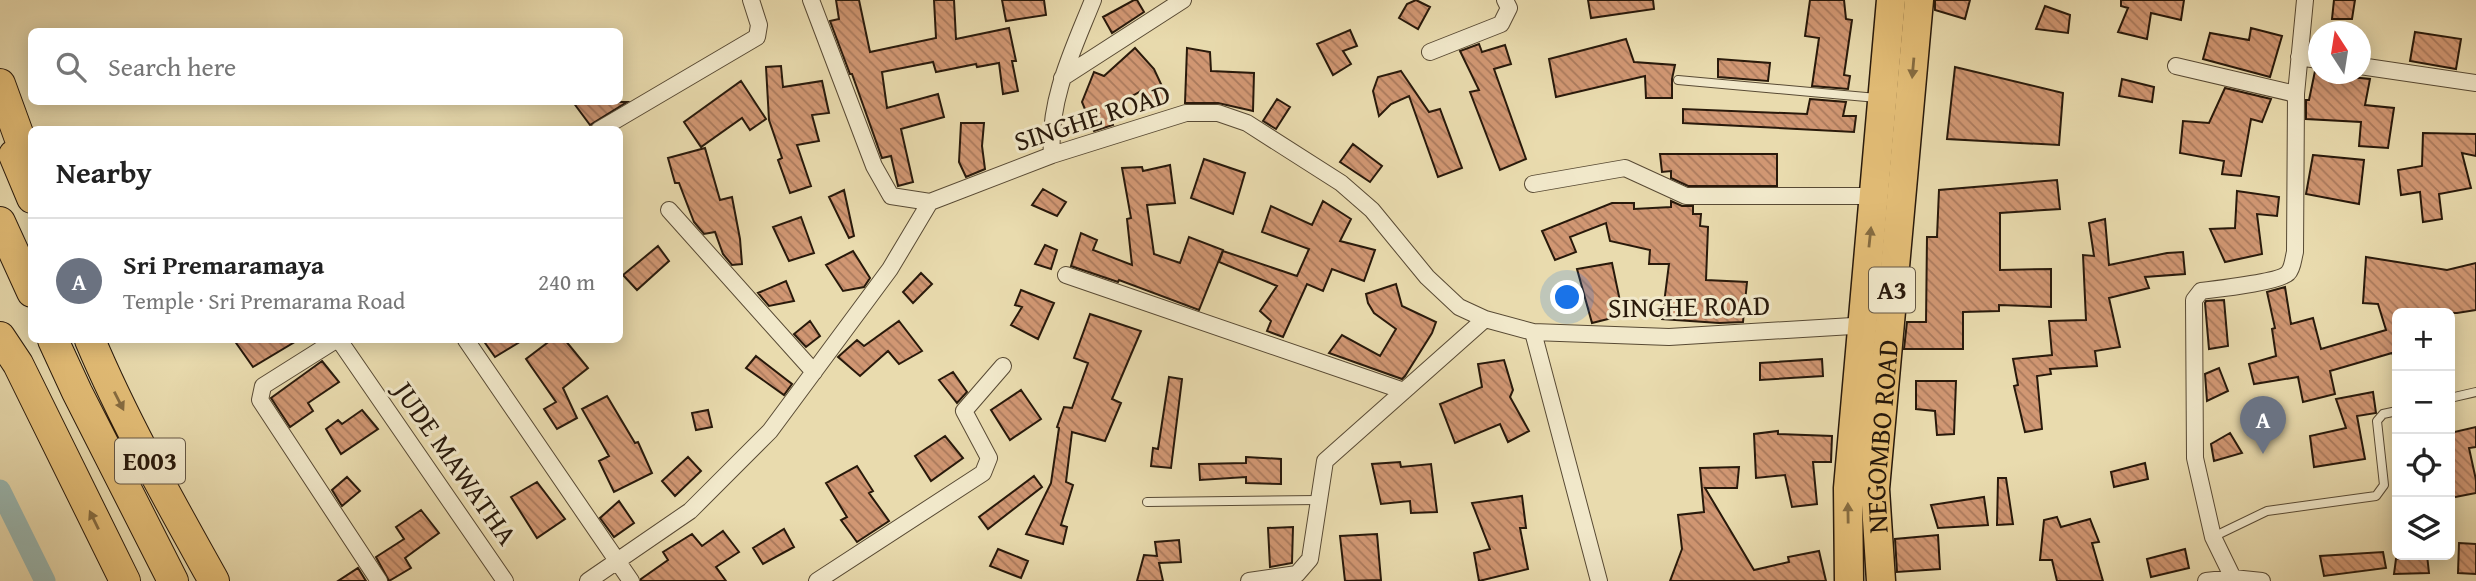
<!DOCTYPE html>
<html lang="en">
<head>
<meta charset="utf-8">
<style>
  :root { --surface:#fff; --page:#f2f2f2; --text:#222; --muted:#767676; --line:#e0e0e0; --accent:#0f766e }
  body { margin:0; font-family:"Gentium Book Plus",serif; background:var(--page); color:var(--text) }
  .controls { position:absolute; right:21px; bottom:21px; display:grid; overflow:hidden; border-radius:10px; box-shadow:0 4px 18px #0003 }
  .controls button { width:63px; height:63px; display:grid; place-items:center; padding:0; border:0; border-bottom:2px solid var(--line); background:var(--surface); color:var(--text); font:35px sans-serif }
  .compass { position:absolute; left:2308px; top:21px; width:63px; height:63px; border-radius:50%; background:var(--surface); box-shadow:0 4px 18px #0003; rotate:348deg }
  .you { position:absolute; left:1568px; top:298px; width:24px; height:24px; margin:-18px; border:5px solid #fff; border-radius:50%; background:#1a73e8; box-shadow:0 0 0 10px #1a73e833 }
  .badge { display:grid; place-items:center; width:46px; height:46px; border-radius:50%; background:var(--accent); color:#fff; font-size:23px; font-weight:700 }
  .pin { position:absolute; translate:-50% -58px; filter:drop-shadow(0 2px 4px #0008) }
  .pin::after { content:''; position:absolute; top:37px; width:24px; height:21px; background:inherit; clip-path:polygon(0 0,100% 0,50% 100%) }
  .list { margin:0; padding:0; list-style:none }
  h2 { display:flex; justify-content:space-between; align-items:center; height:91px; margin:0; padding:0 28px; font-size:30px }
  h2 small { font-size:23px; font-weight:400; color:var(--muted) }
  .list li { display:grid; grid-template-columns:46px 1fr auto; gap:21px; align-items:center; box-sizing:border-box; height:126px; padding:0 28px; border-top:2px solid var(--line) }
  .list b { display:block; font-size:26px; white-space:nowrap }
  .list p { margin:0; font-size:23px; white-space:nowrap; color:var(--muted) }
  .list em { font-size:23px; font-style:normal; color:var(--muted) }
  .icon { flex:none; width:38px; height:38px; fill:none; stroke:currentColor; stroke-width:2; stroke-linecap:round; stroke-linejoin:round }
  .map { position:relative; flex:none; width:2476px; height:581px; overflow:hidden }
  .search { position:absolute; background:var(--surface); box-shadow:0 4px 18px #0003; left:28px; top:28px; width:595px; height:77px; display:flex; align-items:center; gap:18px; box-sizing:border-box; padding:0 24px; border-radius:10px; color:var(--muted); font-size:26px }
  .panel { position:absolute; background:var(--surface); box-shadow:0 4px 18px #0003; left:28px; top:126px; width:595px; height:217px; border-radius:10px }
  .map>svg:first-child { display:block }
  .lines { fill:none; stroke-linecap:round; stroke-linejoin:round }
  .canal { stroke:#9ab9b3; stroke-width:21 }
  .building { fill:url(#building-back-hatch); stroke:#28190b; stroke-width:2 }
  .service-casing { stroke:#584a34; stroke-width:10 }
  .minor-casing { stroke:#584a34; stroke-width:18 }
  .trunk-casing { stroke:#28190b; stroke-width:31 }
  .motorway-casing { stroke:#28190b; stroke-width:32 }
  .service { stroke:#f1e8ca; stroke-width:8 }
  .minor { stroke:#f1e8ca; stroke-width:16 }
  .trunk { stroke:#e4be77; stroke-width:28 }
  .motorway { stroke:#e4be77; stroke-width:30 }
  .oneway { fill:#866c41 }
  .labels { text-anchor:middle; stroke-width:6; stroke-linejoin:round; paint-order:stroke }
  .shield { fill:#f1e8ca; stroke:#645744; stroke-width:2 }
  .shield-label { font-size:26px; font-weight:bold; fill:#28190b }
  .street-label { font-size:28px; fill:#28190b; stroke:#f1e8ca }
</style>
</head>
<body>
<div class="map">
<svg width="2476" height="581" viewBox="0 0 2476 581">
  <defs>
    <pattern id="building-back-hatch" width="6" height="6" patternUnits="userSpaceOnUse" patternTransform="scale(1.75)"><rect width="6" height="6" fill="#d19773"/><path d="M-1 5l2 2M0 0l6 6M5-1l2 2" fill="none" stroke="#aa7a5d"/></pattern>
  </defs>
  <rect width="100%" height="100%" fill="#e9dbae"/>
  <filter id="stains"><feTurbulence type="fractalNoise" baseFrequency=".00286" numOctaves="4"/><feColorMatrix values="0 0 0 0 .2 0 0 0 0 .09 0 0 0 0 .02 0 0 0 .5 -.17"/></filter>
  <radialGradient id="worn" r=".72"><stop offset=".6" stop-color="#630" stop-opacity="0"/><stop offset="1" stop-color="#630" stop-opacity=".3"/></radialGradient>
  <g class="lines">
    <path class="canal" d="M 0,490 L 45,581"/>
  </g>
  <path class="building" d="M 836,0 L 859,0 L 870,52 L 936,38 L 934,0 L 954,0 L 956,39 L 1009,28 L 1016,61 L 1012,61 L 1018,91 L 1003,94 L 999,63 L 977,67 L 976,64 L 936,72 L 933,62 L 882,72 L 887,108 L 938,94 L 944,117 L 901,129 L 913,182 L 898,186 L 891,156 L 882,158 L 852,74 L 850,74 L 830,21 L 839,19 Z
    M 1002,0 L 1044,0 L 1046,15 L 1006,21 Z
    M 1134,0 L 1137,0 L 1144,12 L 1112,33 L 1103,17 Z
    M 1416,0 L 1430,7 L 1418,29 L 1399,18 L 1407,4 Z
    M 1588,0 L 1653,0 L 1654,9 L 1591,18 Z
    M 1810,0 L 1844,0 L 1846,19 L 1852,20 L 1844,75 L 1850,76 L 1848,89 L 1812,86 L 1819,38 L 1805,36 Z
    M 1935,0 L 1970,0 L 1965,19 L 1935,10 Z
    M 2121,0 L 2184,0 L 2181,20 L 2151,13 L 2147,39 L 2118,32 L 2128,8 L 2121,6 Z
    M 2334,0 L 2355,0 L 2352,19 L 2332,19 Z
    M 2045,6 L 2070,15 L 2068,33 L 2036,29 Z
    M 2251,28 L 2282,36 L 2270,77 L 2203,59 L 2210,33 L 2249,40 Z
    M 1350,30 L 1357,46 L 1343,51 L 1351,64 L 1333,75 L 1317,44 Z
    M 2415,32 L 2461,39 L 2456,69 L 2410,61 Z
    M 1626,39 L 1634,62 L 1675,65 L 1672,79 L 1672,98 L 1646,98 L 1645,76 L 1556,97 L 1549,59 Z
    M 1479,44 L 1482,52 L 1505,45 L 1511,64 L 1494,69 L 1526,159 L 1500,170 L 1470,92 L 1479,90 L 1460,51 Z
    M 1135,48 L 1154,69 L 1168,99 L 1148,108 L 1141,91 L 1107,111 L 1113,125 L 1094,131 L 1082,102 L 1094,72 L 1104,76 Z
    M 1187,48 L 1210,52 L 1211,71 L 1254,73 L 1253,111 L 1218,103 L 1185,103 Z
    M 1718,59 L 1770,63 L 1768,81 L 1718,77 Z
    M 781,66 L 783,87 L 822,81 L 829,113 L 812,115 L 819,141 L 797,145 L 811,186 L 790,193 L 778,160 L 782,158 L 769,120 L 766,67 Z
    M 1955,67 L 2063,93 L 2059,145 L 1947,139 Z
    M 1401,71 L 1429,112 L 1440,109 L 1462,168 L 1438,177 L 1409,96 L 1391,104 L 1379,116 L 1373,91 L 1378,77 Z
    M 2315,71 L 2319,74 L 2370,79 L 2365,105 L 2394,108 L 2388,148 L 2359,146 L 2361,122 L 2306,119 L 2306,100 L 2309,100 Z
    M 2122,79 L 2154,87 L 2152,102 L 2119,96 Z
    M 741,81 L 766,119 L 750,130 L 742,118 L 701,147 L 684,122 Z
    M 2225,88 L 2271,99 L 2262,122 L 2251,119 L 2241,176 L 2222,174 L 2224,161 L 2180,153 L 2183,121 L 2209,123 Z
    M 1277,99 L 1290,107 L 1276,129 L 1263,121 Z
    M 1810,99 L 1846,102 L 1843,116 L 1856,116 L 1854,132 L 1683,123 L 1683,109 L 1807,114 Z
    M 573,102 L 627,102 L 590,125 Z
    M 961,123 L 984,123 L 982,146 L 985,169 L 966,177 L 959,162 Z
    M 2423,133 L 2476,134 L 2476,156 L 2462,153 L 2471,188 L 2439,194 L 2442,219 L 2423,222 L 2420,192 L 2401,195 L 2398,170 L 2422,166 Z
    M 1353,144 L 1382,166 L 1370,182 L 1340,162 Z
    M 705,148 L 720,200 L 732,197 L 740,239 L 742,264 L 732,265 L 723,254 L 715,232 L 704,234 L 694,222 L 679,183 L 675,183 L 668,158 Z
    M 1660,154 L 1777,154 L 1777,186 L 1688,186 L 1671,178 L 1671,171 L 1662,172 Z
    M 2313,155 L 2364,160 L 2359,204 L 2306,194 Z
    M 1204,159 L 1245,173 L 1233,214 L 1191,198 Z
    M 1170,165 L 1175,203 L 1147,205 L 1154,254 L 1180,263 L 1189,237 L 1223,250 L 1199,310 L 1119,280 L 1118,282 L 1071,266 L 1081,233 L 1097,240 L 1093,250 L 1132,265 L 1127,219 L 1131,218 L 1122,168 L 1142,167 L 1143,171 Z
    M 2057,180 L 2060,209 L 2000,213 L 2000,270 L 2051,269 L 2051,307 L 1999,305 L 1999,311 L 1963,312 L 1963,349 L 1904,349 L 1907,322 L 1926,322 L 1927,237 L 1937,237 L 1939,190 Z
    M 1043,189 L 1066,202 L 1057,216 L 1032,205 Z
    M 844,190 L 854,236 L 849,238 L 829,197 Z
    M 2237,191 L 2279,197 L 2277,216 L 2257,214 L 2262,254 L 2225,262 L 2210,229 L 2235,228 Z
    M 1323,201 L 1351,219 L 1340,241 L 1375,250 L 1364,281 L 1332,269 L 1323,291 L 1307,284 L 1283,337 L 1267,331 L 1271,321 L 1260,311 L 1277,286 L 1219,262 L 1223,251 L 1297,276 L 1309,249 L 1262,232 L 1271,206 L 1312,225 Z
    M 1671,201 L 1682,206 L 1693,206 L 1693,214 L 1701,214 L 1700,226 L 1708,227 L 1706,280 L 1747,282 L 1743,322 L 1719,323 L 1662,319 L 1669,264 L 1649,264 L 1650,250 L 1610,241 L 1606,223 L 1570,237 L 1576,252 L 1555,260 L 1542,231 L 1612,203 L 1634,203 L 1634,209 L 1671,207 Z
    M 801,217 L 814,253 L 789,261 L 773,227 Z
    M 2105,219 L 2109,265 L 2167,253 L 2183,252 L 2185,274 L 2145,277 L 2149,288 L 2109,298 L 2120,347 L 2095,351 L 2097,366 L 2050,369 L 2051,374 L 2037,376 L 2042,429 L 2025,432 L 2014,386 L 2018,385 L 2013,359 L 2052,355 L 2049,321 L 2086,320 L 2083,255 L 2094,256 L 2089,223 Z
    M 1045,245 L 1057,250 L 1051,269 L 1035,264 Z
    M 658,246 L 669,261 L 637,290 L 623,275 Z
    M 853,251 L 870,278 L 864,287 L 843,291 L 826,265 Z
    M 2366,257 L 2447,270 L 2476,263 L 2476,310 L 2457,313 L 2397,313 L 2397,354 L 2393,355 L 2392,353 L 2330,371 L 2335,394 L 2303,402 L 2298,377 L 2254,384 L 2249,364 L 2276,356 L 2272,329 L 2275,328 L 2267,292 L 2285,287 L 2291,324 L 2313,318 L 2321,349 L 2386,330 L 2378,304 L 2363,303 Z
    M 1612,263 L 1620,301 L 1613,303 L 1616,317 L 1592,323 L 1577,269 Z
    M 921,273 L 932,284 L 913,303 L 903,292 Z
    M 786,281 L 794,301 L 769,306 L 758,293 Z
    M 1396,284 L 1402,306 L 1436,322 L 1432,333 L 1405,376 L 1402,379 L 1329,353 L 1342,335 L 1380,356 L 1396,329 L 1374,313 L 1368,303 L 1366,294 Z
    M 1021,290 L 1054,303 L 1038,339 L 1011,325 L 1022,307 L 1015,305 Z
    M 2224,300 L 2228,346 L 2209,349 L 2205,303 L 2206,301 Z
    M 1090,314 L 1141,331 L 1112,399 L 1121,403 L 1105,441 L 1072,432 L 1066,482 L 1073,485 L 1061,525 L 1067,527 L 1063,544 L 1026,534 L 1051,483 L 1059,428 L 1057,427 L 1064,407 L 1072,408 L 1088,363 L 1074,358 Z
    M 810,321 L 820,336 L 806,347 L 794,334 Z
    M 899,321 L 922,351 L 899,364 L 888,351 L 860,376 L 838,357 L 857,340 L 864,346 Z
    M 234,340 L 298,340 L 253,367 Z
    M 483,340 L 523,340 L 495,357 Z
    M 551,340 L 565,340 L 588,368 L 563,388 L 577,418 L 557,429 L 544,409 L 556,402 L 526,359 Z
    M 756,356 L 792,384 L 784,395 L 746,368 Z
    M 1822,359 L 1823,376 L 1760,380 L 1760,363 Z
    M 1504,360 L 1513,390 L 1510,397 L 1529,431 L 1508,442 L 1500,424 L 1455,443 L 1440,404 L 1482,387 L 1478,364 Z
    M 322,361 L 339,382 L 308,403 L 313,411 L 290,427 L 271,398 Z
    M 2219,368 L 2228,391 L 2207,401 L 2205,374 Z
    M 953,372 L 967,392 L 957,403 L 939,380 Z
    M 1169,377 L 1182,379 L 1171,468 L 1151,466 L 1153,448 L 1158,449 Z
    M 1916,381 L 1956,381 L 1954,434 L 1937,435 L 1935,411 L 1916,409 Z
    M 1021,390 L 1041,419 L 1010,440 L 991,410 Z
    M 2373,392 L 2376,413 L 2357,416 L 2365,459 L 2314,467 L 2310,436 L 2346,428 L 2336,399 Z
    M 607,396 L 635,443 L 638,442 L 652,473 L 614,492 L 599,461 L 609,456 L 582,409 Z
    M 362,410 L 378,429 L 341,454 L 326,429 L 338,420 L 342,424 Z
    M 708,410 L 712,427 L 696,430 L 692,413 Z
    M 2476,427 L 2476,447 L 2469,448 L 2476,480 L 2476,493 L 2450,498 L 2450,433 Z
    M 1778,431 L 1778,434 L 1832,436 L 1831,462 L 1813,462 L 1817,504 L 1792,507 L 1785,475 L 1756,478 L 1754,434 Z
    M 2230,433 L 2242,453 L 2214,461 L 2211,444 Z
    M 945,436 L 963,458 L 931,481 L 915,456 Z
    M 688,457 L 701,471 L 675,496 L 662,481 Z
    M 1246,457 L 1281,459 L 1281,484 L 1246,483 L 1246,477 L 1200,480 L 1199,464 L 1246,463 Z
    M 1400,462 L 1401,467 L 1431,464 L 1437,512 L 1411,513 L 1410,501 L 1381,504 L 1372,464 Z
    M 2145,463 L 2148,479 L 2114,487 L 2111,472 Z
    M 857,466 L 873,491 L 869,493 L 889,521 L 857,542 L 841,520 L 847,517 L 826,483 Z
    M 1739,467 L 1737,488 L 1705,488 L 1754,570 L 1789,562 L 1788,557 L 1819,551 L 1826,581 L 1670,581 L 1682,549 L 1678,515 L 1704,512 L 1700,468 Z
    M 1034,476 L 1042,487 L 988,529 L 979,517 Z
    M 347,477 L 360,491 L 342,506 L 332,490 Z
    M 1998,478 L 2006,478 L 2013,524 L 1997,525 Z
    M 537,482 L 565,519 L 537,538 L 511,497 Z
    M 1522,496 L 1526,528 L 1520,528 L 1528,569 L 1479,581 L 1474,553 L 1490,549 L 1472,503 Z
    M 1984,497 L 1988,525 L 1938,528 L 1931,505 Z
    M 619,501 L 634,523 L 614,537 L 600,518 Z
    M 421,510 L 439,533 L 405,558 L 411,568 L 389,581 L 376,557 L 404,539 L 396,527 Z
    M 2057,517 L 2061,527 L 2090,519 L 2099,542 L 2092,543 L 2103,581 L 2057,581 L 2052,560 L 2040,560 L 2044,520 Z
    M 1293,527 L 1292,563 L 1270,567 L 1268,528 Z
    M 784,529 L 794,547 L 763,564 L 753,548 Z
    M 723,531 L 739,552 L 716,567 L 726,581 L 641,581 L 641,579 L 668,560 L 663,552 L 692,534 L 702,546 Z
    M 1377,534 L 1381,580 L 1345,581 L 1340,536 Z
    M 1938,535 L 1940,569 L 1897,572 L 1895,539 Z
    M 1179,540 L 1181,562 L 1159,563 L 1163,581 L 1137,581 L 1144,555 L 1157,556 L 1155,542 Z
    M 2459,543 L 2476,544 L 2476,574 L 2458,573 Z
    M 998,549 L 1028,561 L 1021,578 L 990,566 Z
    M 2185,549 L 2189,568 L 2151,577 L 2147,559 Z
    M 2383,552 L 2386,568 L 2324,576 L 2320,556 Z
    M 2427,555 L 2429,573 L 2394,574 L 2396,559 Z
    M 358,568 L 366,581 L 338,581 Z"/>
  <g class="lines">
    <defs>
      <path id="service" d="M 1678,80 L 1877,98
        M 2450,398 L 2476,392
        M 1147,502 L 1318,500
        M 2213,537 L 2267,511 L 2376,496 L 2384,485 L 2377,421 L 2383,414 L 2397,411"/>
      <path id="minor" d="M 811,0 L 874,166 L 891,196 L 930,202
        M 1430,52 L 1501,24 L 1509,8 L 1505,0
        M 2299,57 L 2318,60
        M 2176,66 L 2296,94
        M 2360,66 L 2476,83
        M 1062,78 L 1183,0
        M 599,130 L 757,37 L 759,25 L 751,0
        M 1052,155 C 1048,100 1073,50 1093,0
        M 1533,184 L 1625,168 L 1686,196 L 1874,196
        M 669,210 L 814,372
        M 1066,275 L 1404,391
        M 1533,332 L 1599,581
        M 336,340 L 263,386 L 260,400 L 379,581
        M 339,340 L 505,581
        M 466,340 L 631,581
        M 2233,578 L 2213,537 L 2195,458 L 2194,300 L 2201,291 C 2216,289 2280,282 2288,273 C 2293,268 2293,259 2295,252 L 2296,94 L 2305,0
        M 588,581 L 690,511 L 770,431 L 890,269 L 930,202 L 1052,155 L 1186,113 L 1218,113 L 1247,123 L 1341,183 L 1372,210 L 1427,277 L 1459,307 L 1485,319 L 1533,332 L 1669,337 L 1869,325
        M 817,581 L 983,473 L 989,458 L 964,411 L 1003,366
        M 1249,581 L 1297,574 L 1310,559 L 1325,461 L 1485,319
        M 2206,581 L 2233,578 L 2262,581"/>
      <g id="trunk">
        <path d="M 1849,581 L 1848,488 L 1891,0"/>
        <path id="s1" d="M 1881,581 L 1875,489 L 1919,0"/>
      </g>
      <path id="motorway" d="M 0,84 L 32,172
        M 14,155 L 32,198
        M 0,222 L 32,292
        M 0,337 L 18,364 L 125,581
        M 53,340 L 77,392 L 173,581
        M 90,340 C 125,423 170,502 214,581"/>
    </defs>
    <use href="#service" class="service-casing"/>
    <use href="#minor" class="minor-casing"/>
    <use href="#trunk" class="trunk-casing"/>
    <use href="#motorway" class="motorway-casing"/>
    <use href="#service" class="service"/>
    <use href="#minor" class="minor"/>
    <use href="#trunk" class="trunk"/>
    <use href="#motorway" class="motorway"/>
  </g>
  <defs><path id="oneway-solid" d="M-6-.8H1V-3.2L6.5 0L1 3.2V.8H-6Z" transform="scale(1.75)"/></defs>
  <g class="oneway">
    <use href="#oneway-solid" transform="translate(1913 68) rotate(95)"/>
    <use href="#oneway-solid" transform="translate(1870 237) rotate(-84)"/>
    <use href="#oneway-solid" transform="translate(119 401) rotate(63)"/>
    <use href="#oneway-solid" transform="translate(1848 513) rotate(-91)"/>
    <use href="#oneway-solid" transform="translate(94 520) rotate(-116)"/>
  </g>
  <g class="labels">
    <g class="shield">
      <rect x="1869" y="267.5" width="46" height="45" rx="5"/>
      <rect x="115" y="438.5" width="70" height="45" rx="5"/>
    </g>
    <g class="shield-label">
      <text x="1892" y="299">A3</text>
      <text x="150" y="470">E003</text>
    </g>
    <g class="street-label">
      <text transform="translate(1092 117) rotate(-18)" y="10">SINGHE ROAD</text>
      <text transform="translate(1689 306) rotate(-1)" y="10">SINGHE ROAD</text>
      <text dy="10" stroke="none"><textPath href="#s1" startOffset="145">NEGOMBO ROAD</textPath></text>
      <text transform="translate(456 463) rotate(55)" y="10">JUDE MAWATHA</text>
    </g>
  </g>
  <rect width="100%" height="100%" filter="url(#stains)"/>
  <rect width="100%" height="100%" fill="url(#worn)"/>
</svg>
<div class="controls">
<button>+</button>
<button>−</button>
<button><svg class="icon" aria-label="locate" viewBox="0 0 24 24"><circle cx="12" cy="12" r="6"/><path d="M12 2v4M12 18v4M2 12h4M18 12h4"/></svg></button>
<button><svg class="icon" aria-label="layers" viewBox="0 0 24 24"><path d="M12 4l9 5-9 5-9-5zM3 14l9 5 9-5"/></svg></button>
</div>
<svg class="compass" viewBox="-18 -18 36 36"><path d="M0-13l5 13h-10z" fill="#e53935"/><path d="M0 13l5-13h-10z" fill="#767676"/></svg>
<div class="you"></div>
<div class="pin badge" style="left:2263px;top:454px;background:#6b7280">A</div>
<div class="search"><svg class="icon" aria-label="search" viewBox="0 0 24 24"><circle cx="10" cy="10" r="6"/><path d="M15 15l6 6"/></svg>Search here</div>
<section class="panel">
<h2>Nearby<small></small></h2>
<ul class="list">
<li><span class="badge" style="background:#6b7280">A</span><div><b>Sri Premaramaya</b><p>Temple · Sri Premarama Road</p></div><em>240 m</em></li>
</ul>
</section>
</div>
</body>
</html>
